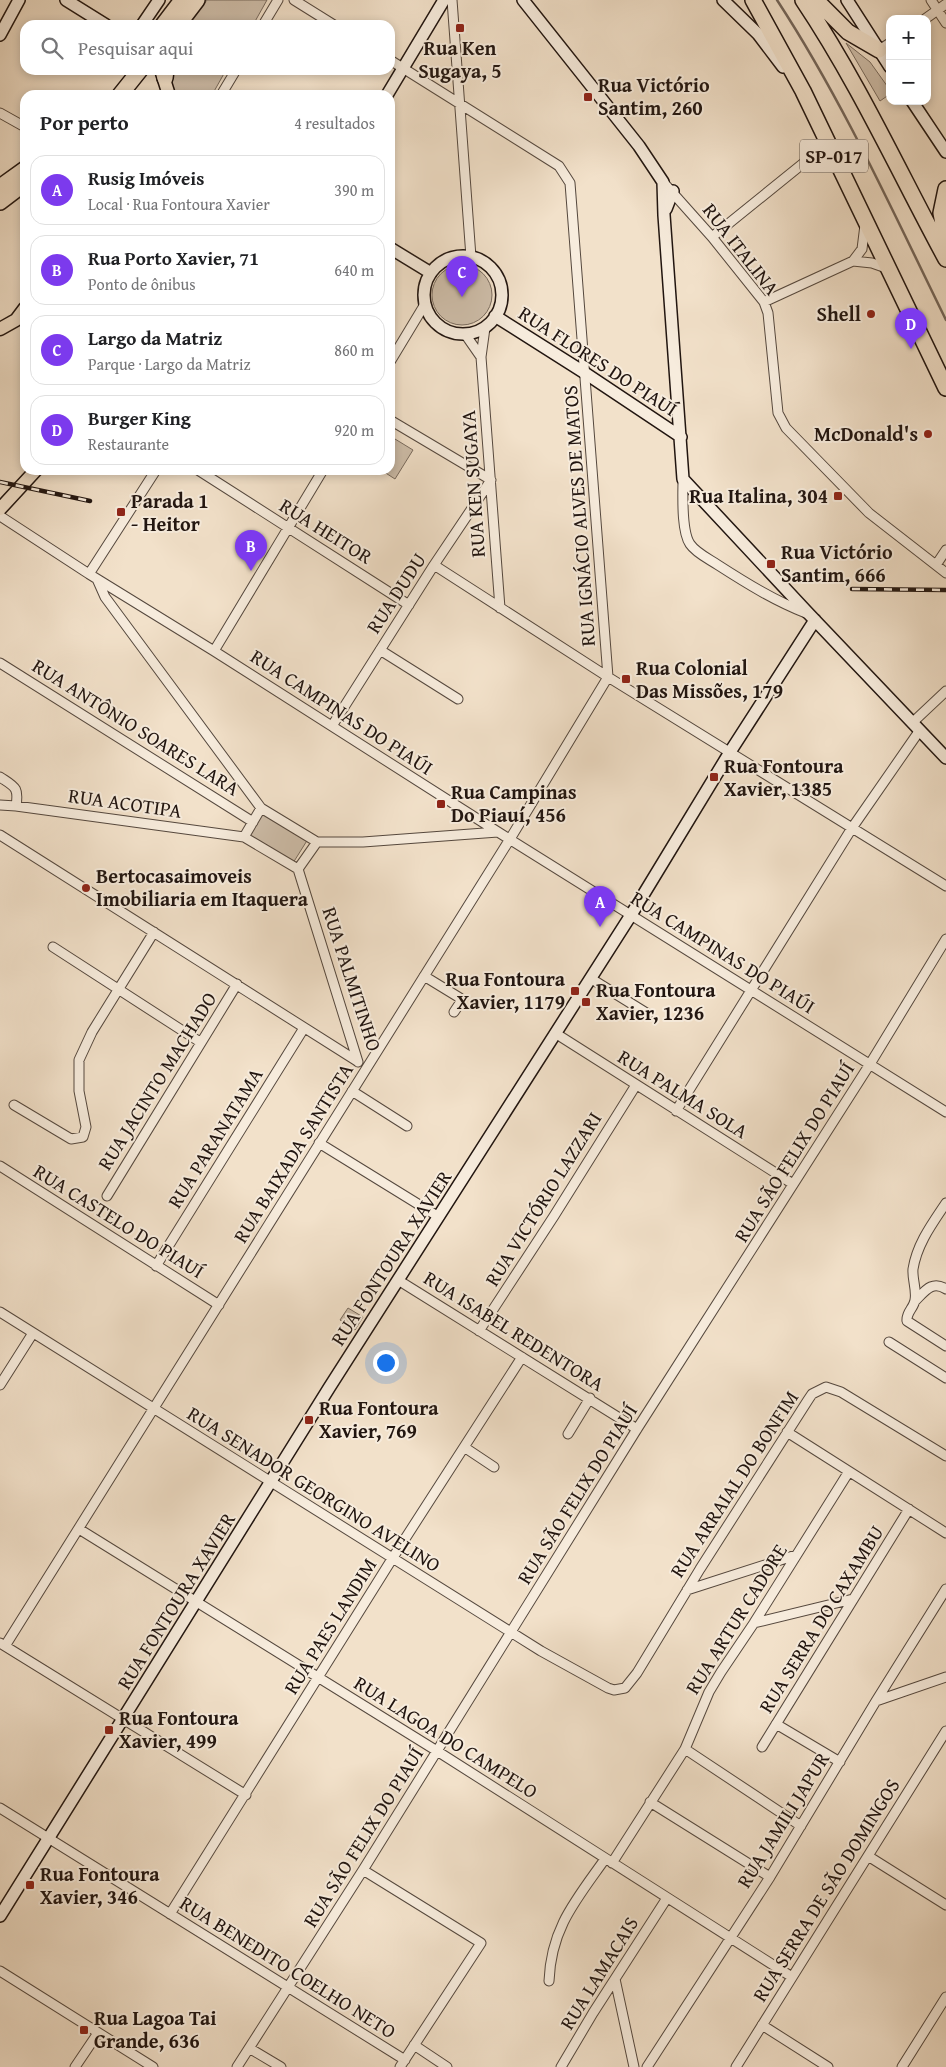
<!DOCTYPE html>
<html lang="pt">
<head>
<meta charset="utf-8">
<style>
  :root { --surface:#fff; --page:#f6f6f6; --text:#202124; --muted:#757577; --line:#e0e0e0; --accent:#7c3aed }
  body { margin:0; font-family:"Gentium Book Plus",serif; background:var(--page); color:var(--text) }
  .controls { position:absolute; right:15px; top:15px; display:grid; overflow:hidden; border-radius:10px; box-shadow:0 2px 8px #0003 }
  .controls button { width:45px; height:45px; display:grid; place-items:center; padding:0; border:0; border-bottom:1px solid var(--line); background:var(--surface); color:var(--text); font:25px sans-serif }
  .you { position:absolute; left:385px; top:1362px; width:18px; height:18px; margin:-12px; border:4px solid #fff; border-radius:50%; background:#1a73e8; box-shadow:0 0 0 8px #1a73e833 }
  .badge { display:grid; place-items:center; width:32px; height:32px; border-radius:50%; background:var(--accent); color:#fff; font-size:16px; font-weight:700 }
  .pin { position:absolute; translate:-50% -41px; filter:drop-shadow(0 1px 2px #0008) }
  .pin::after { content:''; position:absolute; top:26px; width:18px; height:15px; background:inherit; clip-path:polygon(0 0,100% 0,50% 100%) }
  .list { margin:0; padding:0; list-style:none }
  h2 { display:flex; justify-content:space-between; align-items:center; height:65px; margin:0; padding:0 20px; font-size:21px }
  h2 small { font-size:16px; font-weight:400; color:var(--muted) }
  .list li { display:grid; grid-template-columns:32px 1fr auto; gap:15px; align-items:center; box-sizing:border-box; height:70px; margin:0 10px 10px; padding:0 10px; border:1px solid var(--line); border-radius:15px }
  .list b { display:block; font-size:19px; white-space:nowrap }
  .list p { margin:0; font-size:16px; white-space:nowrap; color:var(--muted) }
  .list em { font-size:16px; font-style:normal; color:var(--muted) }
  .icon { flex:none; width:28px; height:28px; fill:none; stroke:currentColor; stroke-width:2; stroke-linecap:round; stroke-linejoin:round }
  .map { position:relative; flex:none; width:946px; height:2067px; overflow:hidden }
  .search { position:absolute; background:var(--surface); box-shadow:0 2px 8px #0003; left:20px; top:20px; width:375px; height:55px; display:flex; align-items:center; gap:12px; box-sizing:border-box; padding:0 18px; border-radius:15px; color:var(--muted); font-size:19px }
  .panel { position:absolute; background:var(--surface); box-shadow:0 2px 8px #0003; left:20px; top:90px; width:375px; height:385px; border-radius:15px }
  .map>svg:first-child { display:block }
  .green { fill:#cebeaa; stroke:#786a5d }
  .lines { fill:none; stroke-linecap:round; stroke-linejoin:round }
  .stream { stroke:#74665a; stroke-width:2.5 }
  .street-casing { stroke:#55483e; stroke-width:11 }
  .secondary-casing { stroke:#211510; stroke-width:14 }
  .primary-casing { stroke:#211510; stroke-width:15 }
  .highway-casing { stroke:#211510; stroke-width:18 }
  .street { stroke:#f7ecdd; stroke-width:9 }
  .secondary { stroke:#f7ecdd; stroke-width:11 }
  .primary { stroke:#f2e1ca; stroke-width:12 }
  .highway { stroke:#f2e1ca; stroke-width:15 }
  .rail-casing { stroke:#211510; stroke-width:4.5 }
  .rail { stroke:#f7ecdd; stroke-width:2.5; stroke-dasharray:8; stroke-linecap:butt }
  .poi-dot { fill:#8f2418; stroke:#f7ecdd; stroke-width:2 }
  .labels { text-anchor:middle; stroke-width:4; stroke-linejoin:round; paint-order:stroke }
  .shield { fill:#f7ecdd; stroke:#61564e; stroke-width:1 }
  .shield-label { font-size:19px; font-weight:bold; fill:#211510 }
  .poi-label { font-size:20px; font-weight:bold; fill:#211510; stroke:#f7ecdd; text-anchor:start }
  .street-label { font-size:20px; fill:#211510; stroke:#f7ecdd }
</style>
</head>
<body>
<div class="map">
<svg width="946" height="2067" viewBox="0 0 946 2067">
  <rect width="100%" height="100%" fill="#f2e1ca"/>
  <filter id="stains"><feTurbulence type="fractalNoise" baseFrequency=".004" numOctaves="4"/><feColorMatrix values="0 0 0 0 .2 0 0 0 0 .09 0 0 0 0 .02 0 0 0 .5 -.17"/></filter>
  <radialGradient id="worn" r=".72"><stop offset=".6" stop-color="#630" stop-opacity="0"/><stop offset="1" stop-color="#630" stop-opacity=".3"/></radialGradient>
  <path class="green" d="M 207,0 L 267,0 L 253,25 L 188,25 Z
    M 846,43 L 870,62 L 890,90 L 890,94 L 880,101 Z
    M 169,70 L 226,70 L 212,95 L 172,95 Z
    M432 295a30 30 0 1 1 60 0a30 30 0 1 1-60 0Z
    M 395,439 L 413,450 L 395,479 L 381,470 L 390,470 L 390,446 Z
    M 264,812 L 308,839 L 293,863 L 249,835 Z
    M 348,1308 L 363,1317 L 355,1330 L 340,1320 Z"/>
  <g class="lines">
    <path class="stream" d="M 777,0 C 843,101 893,212 946,320"/>
    <defs>
      <path id="street" d="M 294,0 L 334,25
        M 452,0 L 471,257
        M 931,0 L 946,23
        M 925,19 L 946,4
        M 263,25 L 278,0
        M 879,50 L 890,43
        M 221,95 L 236,70
        M 0,113 L 25,127
        M 663,182 L 712,237 L 764,302 L 768,313 L 778,413 L 786,428 L 869,513 L 946,573
        M 712,237 L 811,157
        M 853,261 L 872,263 L 889,269
        M 764,302 L 853,261 L 862,249 L 865,225
        M 485,328 L 481,357 L 500,608
        M 465,334 L 481,357
        M 390,362 L 425,304
        M 198,470 L 409,605
        M 683,479 C 683,494 681,531 690,544 C 696,553 709,559 718,565 C 746,583 775,601 806,613
        M 0,516 L 89,574 L 214,651 L 498,832 L 946,1112
        M 434,565 L 608,677 L 946,886
        M 936,565 L 946,550
        M 89,574 L 156,470
        M 97,579 L 105,597 L 261,808 L 317,842 L 298,869 L 244,837 L 261,808
        M 380,650 L 458,699
        M 214,651 L 323,470
        M 0,663 L 253,822
        M 912,723 L 946,691
        M 332,726 L 434,565 L 491,480 L 390,420
        M 0,777 C 15,787 19,787 16,806
        M 0,805 L 16,806 L 244,837
        M 0,835 L 357,1061
        M 317,842 L 363,842 L 498,832
        M 298,869 L 358,1062
        M 53,947 L 200,1042
        M 424,976 L 460,998 L 460,1003 L 454,1012
        M 590,978 L 648,1014
        M 555,1033 L 793,1184
        M 352,1091 L 407,1126
        M 14,1105 L 71,1139 L 83,1137 L 86,1127 L 79,1091 L 79,1060 L 92,1032 L 154,932
        M 676,1111 L 852,828 L 920,730
        M 319,1143 L 439,1217
        M 0,1166 L 219,1305
        M 107,1196 L 237,984
        M 946,1203 C 932,1224 917,1244 913,1269 C 912,1279 917,1290 915,1300 C 914,1308 906,1312 907,1321 L 946,1346
        M 156,1266 L 304,1028
        M 398,1280 L 637,1429
        M 915,1301 C 925,1291 932,1280 946,1289
        M 0,1312 L 541,1651 L 608,1688 L 614,1690 L 625,1688 L 637,1673 L 700,1569 L 808,1400 L 812,1394 L 826,1387 L 841,1392 L 946,1456
        M 479,1331 L 554,1216 L 636,1085
        M 889,1342 L 946,1378
        M 0,1385 L 33,1333
        M 787,1432 L 946,1533
        M 568,1434 L 590,1398
        M 464,1447 L 494,1467
        M 79,1529 L 437,1751 L 792,1977
        M 687,1590 L 796,1555
        M 754,1623 L 853,1599
        M 0,1643 L 246,1795
        M 5,1646 L 510,839 L 608,677 L 570,183 L 559,166 L 390,60
        M 876,1701 L 946,1677
        M 776,1724 L 840,1762
        M 762,1747 L 909,1509
        M 685,1749 L 801,1826
        M 650,1802 L 770,1877
        M 0,1808 L 405,2060
        M 868,1856 L 946,1905
        M 612,1863 L 685,1749 L 709,1692 L 721,1672 L 754,1623 L 848,1473
        M 363,1870 L 481,1943 L 400,2067
        M 170,1914 L 392,1559 L 522,1357
        M 0,1971 L 153,2067
        M 615,1979 L 634,2067
        M 549,1981 C 551,1928 576,1900 605,1859
        M 762,2025 L 828,2067
        M 414,2045 L 447,2067
        M 249,2048 L 281,2067
        M 75,2067 L 98,2033
        M 237,2067 L 363,1870 L 637,1429 L 870,1064 L 946,939
        M 561,2067 L 593,2013 L 667,1898
        M 647,2067 L 770,1877 L 876,1701 L 946,1589
        M 736,2067 L 946,1731
        M 902,2067 L 946,1997"/>
      <path id="secondary" d="M 66,0 L 106,25
        M 523,0 L 639,146 L 663,182 L 664,215 L 683,479 L 808,613 L 946,758
        M 723,0 L 758,34 L 783,67
        M 847,0 L 890,67
        M 142,25 L 159,0
        M 0,35 L 19,0
        M 387,95 L 444,0
        M 912,101 L 946,152
        M 666,209 L 673,191
        M 390,248 L 431,273
        M424 295a39 39 0 1 1 78 0a39 39 0 1 1-78 0Z
        M 495,316 L 585,373 L 681,437
        M 0,1916 L 329,1388 L 631,915 L 730,752 L 815,620"/>
      <path id="primary" d="M 161,70 L 169,95
        M 0,329 L 16,320 L 25,308
        M 0,509 L 36,470"/>
      <path id="highway" d="M 753,0 L 803,91 L 946,388
        M 803,0 C 858,82 899,172 946,259
        M 816,0 L 848,32 L 879,50
        M 163,25 L 182,0
        M 178,25 L 197,0
        M 165,78 L 166,70
        M 120,95 L 140,70
        M 0,187 L 25,169
        M 946,189 L 941,213 L 946,239
        M 0,202 L 25,183"/>
    </defs>
    <use href="#street" class="street-casing"/>
    <use href="#secondary" class="secondary-casing"/>
    <use href="#primary" class="primary-casing"/>
    <use href="#highway" class="highway-casing"/>
    <use href="#street" class="street"/>
    <use href="#secondary" class="secondary"/>
    <use href="#primary" class="primary"/>
    <use href="#highway" class="highway"/>
    <defs>
      <path id="rail" d="M 0,482 L 90,501
        M 852,589 L 946,590"/>
    </defs>
    <use href="#rail" class="rail-casing"/>
    <use href="#rail" class="rail"/>
  </g>
  <g class="poi-dot">
    <rect x="455" y="23" width="10" height="10" rx="2.5"/>
    <rect x="583" y="92" width="10" height="10" rx="2.5"/>
    <circle cx="871" cy="314" r="5"/>
    <circle cx="928" cy="434" r="5"/>
    <rect x="833" y="491" width="10" height="10" rx="2.5"/>
    <rect x="116" y="507" width="10" height="10" rx="2.5"/>
    <rect x="766" y="559" width="10" height="10" rx="2.5"/>
    <rect x="621" y="674" width="10" height="10" rx="2.5"/>
    <rect x="709" y="772" width="10" height="10" rx="2.5"/>
    <rect x="436" y="799" width="10" height="10" rx="2.5"/>
    <circle cx="86" cy="888" r="5"/>
    <rect x="570" y="986" width="10" height="10" rx="2.5"/>
    <rect x="581" y="997" width="10" height="10" rx="2.5"/>
    <rect x="304" y="1415" width="10" height="10" rx="2.5"/>
    <rect x="104" y="1725" width="10" height="10" rx="2.5"/>
    <rect x="25" y="1880" width="10" height="10" rx="2.5"/>
    <rect x="79" y="2025" width="10" height="10" rx="2.5"/>
  </g>
  <g class="labels">
    <rect class="shield" x="800" y="139.5" width="68" height="33" rx="4"/>
    <g class="shield-label">
      <text x="834" y="163">SP-017</text>
    </g>
    <g class="poi-label">
      <text x="460" y="55" text-anchor="middle">Rua Ken<tspan x="460" dy="23">Sugaya, 5</tspan></text>
      <text x="598" y="92">Rua Victório<tspan x="598" dy="23">Santim, 260</tspan></text>
      <text x="861" y="321" text-anchor="end">Shell</text>
      <text x="918" y="441" text-anchor="end">McDonald's</text>
      <text x="828" y="503" text-anchor="end">Rua Italina, 304</text>
      <text x="131" y="508">Parada 1<tspan x="131" dy="23">- Heitor</tspan></text>
      <text x="781" y="559">Rua Victório<tspan x="781" dy="23">Santim, 666</tspan></text>
      <text x="636" y="675">Rua Colonial<tspan x="636" dy="23">Das Missões, 179</tspan></text>
      <text x="724" y="773">Rua Fontoura<tspan x="724" dy="23">Xavier, 1385</tspan></text>
      <text x="451" y="799">Rua Campinas<tspan x="451" dy="23">Do Piauí, 456</tspan></text>
      <text x="96" y="883">Bertocasaimoveis<tspan x="96" dy="23">Imobiliaria em Itaquera</tspan></text>
      <text x="565" y="986" text-anchor="end">Rua Fontoura<tspan x="565" dy="23">Xavier, 1179</tspan></text>
      <text x="596" y="997">Rua Fontoura<tspan x="596" dy="23">Xavier, 1236</tspan></text>
      <text x="319" y="1415">Rua Fontoura<tspan x="319" dy="23">Xavier, 769</tspan></text>
      <text x="119" y="1725">Rua Fontoura<tspan x="119" dy="23">Xavier, 499</tspan></text>
      <text x="40" y="1881">Rua Fontoura<tspan x="40" dy="23">Xavier, 346</tspan></text>
      <text x="94" y="2025">Rua Lagoa Tai<tspan x="94" dy="23">Grande, 636</tspan></text>
    </g>
    <g class="street-label">
      <text transform="translate(741 249) rotate(52)" y="7">RUA ITALINA</text>
      <text transform="translate(598 361) rotate(33)" y="7">RUA FLORES DO PIAUÍ</text>
      <text transform="translate(473 484) rotate(-94)" y="7">RUA KEN SUGAYA</text>
      <text transform="translate(579 516) rotate(-94)" y="7">RUA IGNÁCIO ALVES DE MATOS</text>
      <text transform="translate(326 531) rotate(32)" y="7">RUA HEITOR</text>
      <text transform="translate(396 593) rotate(-57)" y="7">RUA DUDU</text>
      <text transform="translate(342 712) rotate(33)" y="7">RUA CAMPINAS DO PIAÚI</text>
      <text transform="translate(136 727) rotate(32)" y="7">RUA ANTÔNIO SOARES LARA</text>
      <text transform="translate(125 803) rotate(8)" y="7">RUA ACOTIPA</text>
      <text transform="translate(723 952) rotate(32)" y="7">RUA CAMPINAS DO PIAÚI</text>
      <text transform="translate(352 979) rotate(72)" y="7">RUA PALMITINHO</text>
      <text transform="translate(157 1081) rotate(-58)" y="7">RUA JACINTO MACHADO</text>
      <text transform="translate(683 1094) rotate(32)" y="7">RUA PALMA SOLA</text>
      <text transform="translate(215 1138) rotate(-58)" y="7">RUA PARANATAMA</text>
      <text transform="translate(794 1152) rotate(-58)" y="7">RUA SÃO FELIX DO PIAUÍ</text>
      <text transform="translate(293 1153) rotate(-58)" y="7">RUA BAIXADA SANTISTA</text>
      <text transform="translate(543 1199) rotate(-58)" y="7">RUA VICTÓRIO LAZZARI</text>
      <text transform="translate(119 1221) rotate(32)" y="7">RUA CASTELO DO PIAUÍ</text>
      <text transform="translate(391 1258) rotate(-57)" y="7">RUA FONTOURA XAVIER</text>
      <text transform="translate(514 1331) rotate(32)" y="7">RUA ISABEL REDENTORA</text>
      <text transform="translate(734 1484) rotate(-57)" y="7">RUA ARRAIAL DO BONFIM</text>
      <text transform="translate(314 1489) rotate(32)" y="7">RUA SENADOR GEORGINO AVELINO</text>
      <text transform="translate(577 1494) rotate(-58)" y="7">RUA SÃO FELIX DO PIAUÍ</text>
      <text transform="translate(176 1601) rotate(-58)" y="7">RUA FONTOURA XAVIER</text>
      <text transform="translate(736 1619) rotate(-58)" y="7">RUA ARTUR CADORE</text>
      <text transform="translate(821 1619) rotate(-58)" y="7">RUA SERRA DO CAXAMBU</text>
      <text transform="translate(330 1626) rotate(-58)" y="7">RUA PAES LANDIM</text>
      <text transform="translate(446 1737) rotate(32)" y="7">RUA LAGOA DO CAMPELO</text>
      <text transform="translate(783 1820) rotate(-58)" y="7">RUA JAMILI JAPUR</text>
      <text transform="translate(363 1837) rotate(-58)" y="7">RUA SÃO FELIX DO PIAUÍ</text>
      <text transform="translate(826 1890) rotate(-58)" y="7">RUA SERRA DE SÃO DOMINGOS</text>
      <text transform="translate(288 1967) rotate(32)" y="7">RUA BENEDITO COELHO NETO</text>
      <text transform="translate(599 1973) rotate(-58)" y="7">RUA LAMACAIS</text>
    </g>
  </g>
  <rect width="100%" height="100%" filter="url(#stains)"/>
  <rect width="100%" height="100%" fill="url(#worn)"/>
</svg>
<div class="controls">
<button>+</button>
<button>−</button>
</div>
<div class="you"></div>
<div class="pin badge" style="left:600px;top:927px">A</div>
<div class="pin badge" style="left:251px;top:571px">B</div>
<div class="pin badge" style="left:462px;top:297px">C</div>
<div class="pin badge" style="left:911px;top:349px">D</div>
<div class="search"><svg class="icon" aria-label="search" viewBox="0 0 24 24"><circle cx="10" cy="10" r="6"/><path d="M15 15l6 6"/></svg>Pesquisar aqui</div>
<section class="panel">
<h2>Por perto<small>4 resultados</small></h2>
<ul class="list">
<li><span class="badge">A</span><div><b>Rusig Imóveis</b><p>Local · Rua Fontoura Xavier</p></div><em>390 m</em></li>
<li><span class="badge">B</span><div><b>Rua Porto Xavier, 71</b><p>Ponto de ônibus</p></div><em>640 m</em></li>
<li><span class="badge">C</span><div><b>Largo da Matriz</b><p>Parque · Largo da Matriz</p></div><em>860 m</em></li>
<li><span class="badge">D</span><div><b>Burger King</b><p>Restaurante</p></div><em>920 m</em></li>
</ul>
</section>
</div>
</body>
</html>
